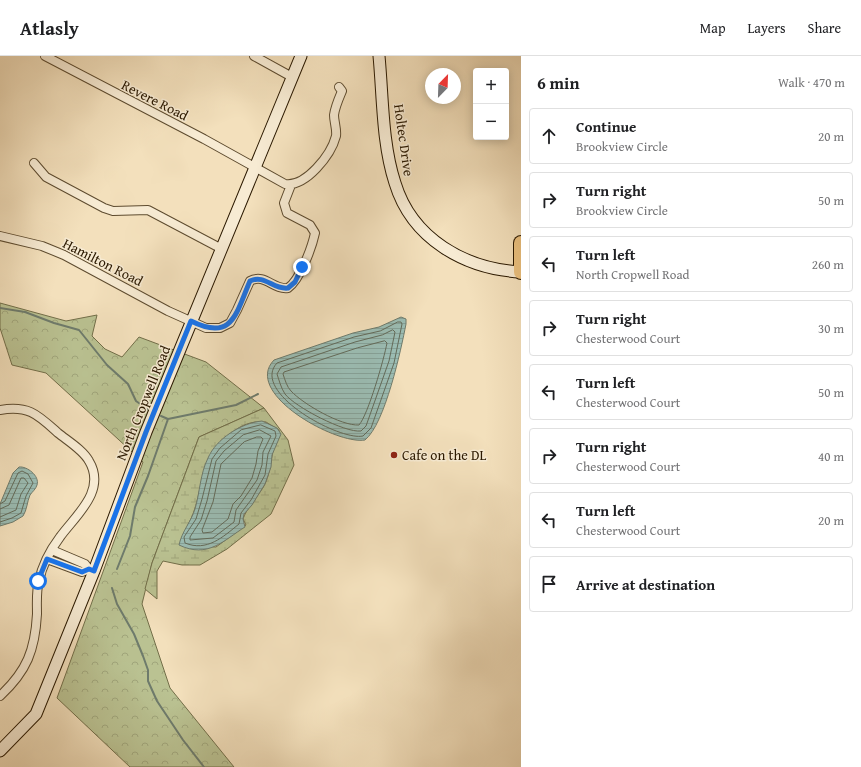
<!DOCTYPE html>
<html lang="en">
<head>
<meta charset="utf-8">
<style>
  :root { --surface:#fff; --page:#f2f2f2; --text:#202124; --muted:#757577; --line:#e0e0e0 }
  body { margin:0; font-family:"Gentium Book Plus",serif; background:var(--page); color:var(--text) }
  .controls { position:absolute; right:12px; top:12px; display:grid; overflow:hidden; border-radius:4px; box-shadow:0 2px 10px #0003 }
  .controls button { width:36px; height:36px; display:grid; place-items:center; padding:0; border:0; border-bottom:1px solid var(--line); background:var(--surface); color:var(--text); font:20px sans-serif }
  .compass { position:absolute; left:425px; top:12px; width:36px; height:36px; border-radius:50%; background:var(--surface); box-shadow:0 2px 10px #0003; rotate:23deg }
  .stop { position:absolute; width:12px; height:12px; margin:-9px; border:3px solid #1a73e8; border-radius:50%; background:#fff }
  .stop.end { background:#1a73e8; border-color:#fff; box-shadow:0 1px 4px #0008 }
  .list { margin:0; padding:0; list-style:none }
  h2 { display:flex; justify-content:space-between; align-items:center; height:52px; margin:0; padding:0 16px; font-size:17px }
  h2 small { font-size:13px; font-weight:400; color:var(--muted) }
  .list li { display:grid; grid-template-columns:26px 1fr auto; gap:12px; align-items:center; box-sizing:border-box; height:56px; margin:0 8px 8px; padding:0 8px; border:1px solid var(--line); border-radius:4px }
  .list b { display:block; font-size:15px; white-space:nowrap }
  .list p { margin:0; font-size:13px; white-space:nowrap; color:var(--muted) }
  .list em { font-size:13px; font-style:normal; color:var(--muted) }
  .icon { flex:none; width:22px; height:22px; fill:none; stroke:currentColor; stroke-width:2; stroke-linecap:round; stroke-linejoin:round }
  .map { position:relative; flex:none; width:521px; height:711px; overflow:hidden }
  header { display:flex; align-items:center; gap:24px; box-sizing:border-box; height:56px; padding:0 20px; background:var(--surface); border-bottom:1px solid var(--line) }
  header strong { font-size:19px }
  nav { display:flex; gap:22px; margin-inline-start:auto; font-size:14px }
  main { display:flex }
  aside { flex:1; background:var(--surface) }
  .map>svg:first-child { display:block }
  .forest { fill:url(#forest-crowns); stroke:#726e49 }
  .wetland { fill:url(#wetland-marsh); stroke:#726e49; fill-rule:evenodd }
  .water { fill:url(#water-rules); stroke:#6e7b6c }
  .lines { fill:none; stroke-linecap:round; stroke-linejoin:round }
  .shore { stroke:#636b5a; stroke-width:1 }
  .stream { stroke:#6e7b6c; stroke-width:2 }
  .street-casing { stroke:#5d4b2f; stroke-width:10 }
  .secondary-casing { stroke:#2b1900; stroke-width:13 }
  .highway-casing { stroke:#2b1900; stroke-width:16 }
  .street { stroke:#f7ebd3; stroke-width:8 }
  .secondary { stroke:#f7ebd3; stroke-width:11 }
  .highway { stroke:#eac07e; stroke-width:14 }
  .route { stroke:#1a73e8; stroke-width:5 }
  .poi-dot { fill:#8f2418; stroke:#f7ebd3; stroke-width:1.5 }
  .labels { text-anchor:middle; stroke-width:3; stroke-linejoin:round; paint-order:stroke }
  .street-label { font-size:14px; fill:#2b1900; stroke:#f7ebd3 }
  .poi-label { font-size:14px; fill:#2b1900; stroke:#f7ebd3; text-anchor:start }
</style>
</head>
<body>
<header>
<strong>Atlasly</strong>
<nav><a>Map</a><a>Layers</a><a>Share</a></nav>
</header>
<main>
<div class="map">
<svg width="521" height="711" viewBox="0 0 521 711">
  <defs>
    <pattern id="forest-crowns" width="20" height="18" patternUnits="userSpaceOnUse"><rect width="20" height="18" fill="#bac292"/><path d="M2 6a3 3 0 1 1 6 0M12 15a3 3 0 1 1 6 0" fill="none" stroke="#a0a67c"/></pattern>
    <pattern id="wetland-marsh" width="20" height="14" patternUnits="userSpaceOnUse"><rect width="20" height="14" fill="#bac292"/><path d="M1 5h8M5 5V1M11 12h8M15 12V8" fill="none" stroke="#a0a67c"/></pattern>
    <pattern id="water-rules" width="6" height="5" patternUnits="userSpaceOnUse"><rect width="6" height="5" fill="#9bbdb4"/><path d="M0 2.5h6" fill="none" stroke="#86a299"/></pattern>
  </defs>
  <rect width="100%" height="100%" fill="#f3e0bc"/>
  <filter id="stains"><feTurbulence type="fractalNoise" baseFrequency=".005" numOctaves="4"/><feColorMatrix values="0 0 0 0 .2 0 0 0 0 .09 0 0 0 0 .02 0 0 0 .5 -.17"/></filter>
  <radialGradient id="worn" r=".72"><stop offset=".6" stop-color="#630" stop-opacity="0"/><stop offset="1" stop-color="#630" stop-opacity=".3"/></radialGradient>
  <path class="forest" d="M 0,247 L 66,265 L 97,259 L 92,280 L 105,293 L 122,301 L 139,281 L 206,306 L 264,352 L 199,381 L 152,507 L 142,548 L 170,632 L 234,711 L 130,711 L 57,642 L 143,406 L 46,317 L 12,309 L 0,272 Z"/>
  <path class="wetland" d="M 264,352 L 288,384 L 294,409 L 271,458 L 227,493 L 200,509 L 182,509 L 163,505 L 157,515 L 157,543 L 145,533 L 152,507 L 199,381 ZM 255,366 L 266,366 L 279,374 C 278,385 273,391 272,400 C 270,411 269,420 264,430 C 258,440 246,453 243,463 L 246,469 L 216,491 L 180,489 C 182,476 190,468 194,455 C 205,423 198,406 226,381 C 236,373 243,368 255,366 Z"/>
  <path class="water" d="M 401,261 L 406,263 L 406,268 C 401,294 385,368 365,384 C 336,389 242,337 274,304 L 353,277 L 379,271 Z
    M 262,365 L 277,372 L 281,378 L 272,399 L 271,411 L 265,428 L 252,449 L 244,458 L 243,463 L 245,471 C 224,484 208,503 179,489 C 182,475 191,466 195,453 C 200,436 200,418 208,402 C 216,383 241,367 262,365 Z
    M 19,411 C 27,410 40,420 37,429 C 36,433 32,436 30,439 C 27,446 27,454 23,460 L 13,466 L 0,470 L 0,448 L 13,417 Z"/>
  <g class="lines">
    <path class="shore" d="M 398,266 L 401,266 L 402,268 L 394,307 L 371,372 L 363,380 C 339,385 250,336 277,307 L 354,281 L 380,275 Z
      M 393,274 L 395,276 L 389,305 L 366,370 L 361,375 C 345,377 295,351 285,338 C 281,332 279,324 277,318 L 281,311 L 355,286 L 382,279 Z
      M 385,285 L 387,287 C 384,303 368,359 359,369 C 341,370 303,348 291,335 C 287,331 285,324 283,318 L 284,316 L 357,292 Z
      M 261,369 L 275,375 L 276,380 L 268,398 L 265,419 L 251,444 L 241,457 L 239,468 C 223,481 207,496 185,487 L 184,481 L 196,463 L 202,443 L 212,403 L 220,392 L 241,374 Z
      M 260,374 L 271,380 L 263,396 L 262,409 L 257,424 L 236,454 L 234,466 L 213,482 L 190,484 L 190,481 L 201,464 L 207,445 L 216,405 L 224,395 L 243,379 Z
      M 257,381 L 261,381 L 263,383 L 258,395 L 256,408 L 252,422 L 241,440 L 233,448 L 228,463 L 212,476 L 203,477 L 202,474 L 213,446 L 221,408 L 244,386 Z
      M 0,448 L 5,445 L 18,417 L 22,415 L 28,418 L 33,427 L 26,440 L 21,457 L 12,462 L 0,466
      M 0,453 L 9,449 L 21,422 L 24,422 L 28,427 L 21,438 L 16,454 L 0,461"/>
    <path class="stream" d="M 0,252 L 25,256 L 54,267 L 79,274 L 107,309 L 128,328 L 136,345 L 150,355
      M 161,360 L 168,363
      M 168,363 L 236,349 L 258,338
      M 117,513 L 130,480 L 135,451 L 148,420 L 168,363
      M 112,532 L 117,548 L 134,578 L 143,600 L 148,614 L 148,625 L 157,645 L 183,684 L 204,711"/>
    <defs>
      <path id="street" d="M 45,0 L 204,83 L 285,128 C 306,131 331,99 336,80 C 337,73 334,66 334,59 C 335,51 339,42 342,35 L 339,31
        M 254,0 L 292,21
        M 34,107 L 46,121 L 104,152 L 113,155 L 148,154 L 220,192
        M 0,180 L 42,190 L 64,199 L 168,255 L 206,272 L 220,272 L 230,267 L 237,254 L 250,225 C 265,217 273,234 288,232 C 300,224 312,191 315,177 L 310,169 L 287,157 L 284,147 L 291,129
        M 0,354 C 29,349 38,359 58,377 C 68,385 83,394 89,405 C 107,435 75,460 60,481 C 51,493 42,510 39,525 C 36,535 37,547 37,558 C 35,594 27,615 0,640
        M 52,494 L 85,508 L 89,513 L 94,515
        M 47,503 L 82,516 L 89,513"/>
      <path id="secondary" d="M 379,0 C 383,42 382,87 395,127 C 412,183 465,213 521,216
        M 0,695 L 36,658 L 94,515 L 146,376 L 301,0"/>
      <path id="highway" d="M 521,216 L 521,187"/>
    </defs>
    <use href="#street" class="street-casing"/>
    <use href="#secondary" class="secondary-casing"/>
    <use href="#highway" class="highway-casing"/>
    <use href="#street" class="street"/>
    <use href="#secondary" class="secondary"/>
    <use href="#highway" class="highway"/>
  </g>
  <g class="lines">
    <path class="route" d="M 38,525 L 47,503 L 82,516 L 89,513 L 94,515 L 146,376 L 191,265 C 233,286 236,257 250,225 C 265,218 273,234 288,232 L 295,226 L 302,211"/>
  </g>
  <circle class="poi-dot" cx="394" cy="399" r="4"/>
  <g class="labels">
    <g class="street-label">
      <text transform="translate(155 44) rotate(27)" y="5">Revere Road</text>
      <text transform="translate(404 84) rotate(82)" y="5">Holtec Drive</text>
      <text transform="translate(103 206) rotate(27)" y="5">Hamilton Road</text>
      <text transform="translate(143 347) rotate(-68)" y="5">North Cropwell Road</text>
    </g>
    <g class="poi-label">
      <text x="402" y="404">Cafe on the DL</text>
    </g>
  </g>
  <rect width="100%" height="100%" filter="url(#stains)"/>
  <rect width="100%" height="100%" fill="url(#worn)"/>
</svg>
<div class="controls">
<button>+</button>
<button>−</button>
</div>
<svg class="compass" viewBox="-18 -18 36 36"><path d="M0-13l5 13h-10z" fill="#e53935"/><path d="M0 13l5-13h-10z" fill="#757577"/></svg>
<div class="stop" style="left:38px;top:525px"></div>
<div class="stop end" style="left:302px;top:211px"></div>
</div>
<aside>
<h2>6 min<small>Walk · 470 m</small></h2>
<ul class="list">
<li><svg class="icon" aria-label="ahead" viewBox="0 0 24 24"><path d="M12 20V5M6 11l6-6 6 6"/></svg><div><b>Continue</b><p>Brookview Circle</p></div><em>20 m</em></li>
<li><svg class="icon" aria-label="right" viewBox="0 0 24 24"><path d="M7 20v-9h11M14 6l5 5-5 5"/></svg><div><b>Turn right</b><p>Brookview Circle</p></div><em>50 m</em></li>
<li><svg class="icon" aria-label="left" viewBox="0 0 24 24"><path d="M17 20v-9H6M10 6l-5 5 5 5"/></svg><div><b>Turn left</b><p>North Cropwell Road</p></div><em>260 m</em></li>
<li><svg class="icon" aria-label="right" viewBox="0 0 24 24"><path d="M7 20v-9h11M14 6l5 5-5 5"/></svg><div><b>Turn right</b><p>Chesterwood Court</p></div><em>30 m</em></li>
<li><svg class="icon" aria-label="left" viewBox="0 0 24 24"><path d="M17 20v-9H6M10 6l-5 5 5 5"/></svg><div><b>Turn left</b><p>Chesterwood Court</p></div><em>50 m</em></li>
<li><svg class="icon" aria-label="right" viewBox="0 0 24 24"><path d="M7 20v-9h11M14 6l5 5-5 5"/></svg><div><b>Turn right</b><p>Chesterwood Court</p></div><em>40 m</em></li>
<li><svg class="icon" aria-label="left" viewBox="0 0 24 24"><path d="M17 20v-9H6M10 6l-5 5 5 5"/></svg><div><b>Turn left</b><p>Chesterwood Court</p></div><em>20 m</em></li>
<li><svg class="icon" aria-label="arrive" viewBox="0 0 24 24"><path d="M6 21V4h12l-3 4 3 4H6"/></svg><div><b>Arrive at destination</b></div></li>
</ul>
</aside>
</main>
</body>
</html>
